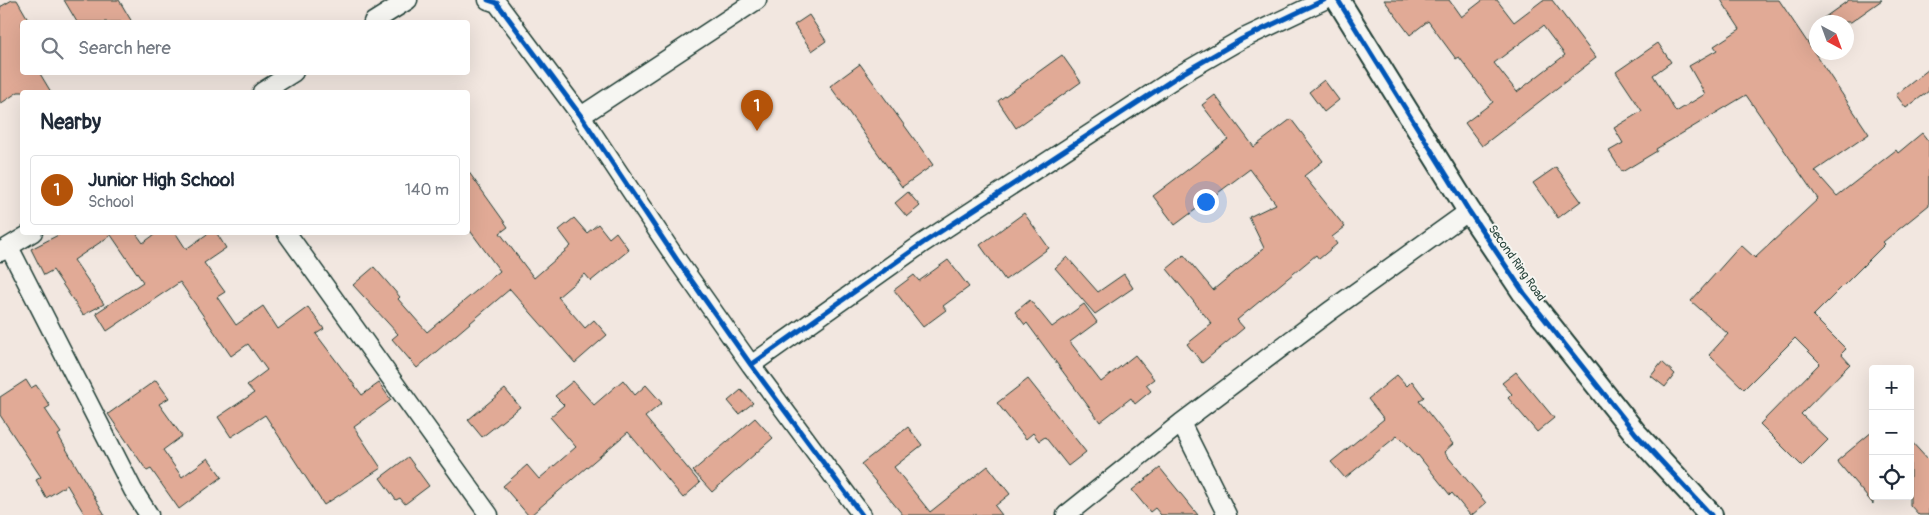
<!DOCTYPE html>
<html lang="en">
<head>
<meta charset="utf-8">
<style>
  :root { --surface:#fff; --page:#f2f2f3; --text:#1f2937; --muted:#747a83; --line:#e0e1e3; --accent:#b45309 }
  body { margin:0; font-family:Pangolin,sans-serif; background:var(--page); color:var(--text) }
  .controls { position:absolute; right:15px; bottom:15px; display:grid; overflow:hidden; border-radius:5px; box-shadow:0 5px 20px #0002 }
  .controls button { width:45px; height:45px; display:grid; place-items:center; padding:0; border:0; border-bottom:1px solid var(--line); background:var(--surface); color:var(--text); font:25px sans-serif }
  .compass { position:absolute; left:1809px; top:15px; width:45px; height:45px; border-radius:50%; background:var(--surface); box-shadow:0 5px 20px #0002; rotate:139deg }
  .you { position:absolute; left:1205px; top:201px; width:18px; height:18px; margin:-12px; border:4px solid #fff; border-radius:50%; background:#1a73e8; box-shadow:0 0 0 8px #1a73e833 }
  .badge { display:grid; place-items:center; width:32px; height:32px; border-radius:50%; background:var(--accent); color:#fff; font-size:16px; font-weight:700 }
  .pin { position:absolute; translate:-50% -41px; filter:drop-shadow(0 1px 2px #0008) }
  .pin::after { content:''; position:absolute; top:26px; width:18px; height:15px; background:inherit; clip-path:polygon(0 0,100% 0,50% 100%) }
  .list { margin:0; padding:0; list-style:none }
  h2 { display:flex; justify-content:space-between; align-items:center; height:65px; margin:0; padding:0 20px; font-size:21px }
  h2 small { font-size:16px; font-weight:400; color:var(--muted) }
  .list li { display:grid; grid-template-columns:32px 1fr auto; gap:15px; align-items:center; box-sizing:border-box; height:70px; margin:0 10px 10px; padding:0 10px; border:1px solid var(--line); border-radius:5px }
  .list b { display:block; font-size:19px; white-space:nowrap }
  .list p { margin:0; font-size:16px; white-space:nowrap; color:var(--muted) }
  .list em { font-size:16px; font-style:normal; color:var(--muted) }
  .icon { flex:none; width:28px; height:28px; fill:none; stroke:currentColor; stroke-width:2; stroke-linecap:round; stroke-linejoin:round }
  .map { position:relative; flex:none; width:1929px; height:515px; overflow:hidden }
  .search { position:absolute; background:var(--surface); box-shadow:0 5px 20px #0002; left:20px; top:20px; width:450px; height:55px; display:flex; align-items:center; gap:12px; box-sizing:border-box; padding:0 18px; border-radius:5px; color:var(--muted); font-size:19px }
  .panel { position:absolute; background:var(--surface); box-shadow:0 5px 20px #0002; left:20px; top:90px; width:450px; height:145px; border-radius:5px }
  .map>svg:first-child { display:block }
  .building { fill:#e1aa96; stroke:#1f3d34; fill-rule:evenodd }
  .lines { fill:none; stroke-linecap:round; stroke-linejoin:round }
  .minor-casing { stroke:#1f3d34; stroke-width:21 }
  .tertiary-casing { stroke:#1f3d34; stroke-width:26 }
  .minor { stroke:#f6f6f2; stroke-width:18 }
  .tertiary { stroke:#f6f6f2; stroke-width:22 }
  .cycleway-casing { stroke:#f6f6f2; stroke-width:8 }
  .cycleway { stroke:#0057b8; stroke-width:5 }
  .labels { text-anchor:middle; stroke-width:4; stroke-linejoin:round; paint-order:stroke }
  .street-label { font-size:12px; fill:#1f3d34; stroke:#f6f6f2 }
</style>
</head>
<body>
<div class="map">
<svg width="1929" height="515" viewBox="0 0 1929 515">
  <rect width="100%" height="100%" fill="#f2e7e0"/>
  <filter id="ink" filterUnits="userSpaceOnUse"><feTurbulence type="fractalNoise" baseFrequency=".02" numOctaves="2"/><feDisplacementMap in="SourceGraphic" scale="10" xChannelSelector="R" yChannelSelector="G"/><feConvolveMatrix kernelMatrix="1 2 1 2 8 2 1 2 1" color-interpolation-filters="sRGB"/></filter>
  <g filter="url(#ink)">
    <path class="building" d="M 12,0 L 17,0 L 28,19 L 22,22 L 22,72 L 39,72 L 51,92 L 18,92 L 0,104 L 0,7 Z
      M 64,0 L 119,0 L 132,22 L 77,22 Z
      M 1384,0 L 1449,0 L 1461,17 L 1483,0 L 1497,0 L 1514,22 L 1543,0 L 1552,0 L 1596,58 L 1482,146 L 1465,123 L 1493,102 L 1459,57 L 1456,59 L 1428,21 L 1410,35 ZM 1543,26 L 1565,55 L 1517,92 L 1494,63 Z
      M 1721,0 L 1779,0 L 1869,134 L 1815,171 L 1837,196 L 1896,150 L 1898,153 L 1922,133 L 1929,142 L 1929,205 L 1883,242 L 1885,244 L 1813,316 L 1846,349 L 1841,354 L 1850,364 L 1801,414 L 1828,440 L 1802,466 L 1760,424 L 1820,363 L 1795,338 L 1744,389 L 1709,355 L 1728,334 L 1691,301 L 1741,245 L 1755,258 L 1818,199 L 1746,95 L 1656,149 L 1657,151 L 1622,172 L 1609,151 L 1623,143 L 1614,128 L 1642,111 L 1616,72 L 1658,43 L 1671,62 L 1653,75 L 1676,112 L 1705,94 L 1689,66 L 1717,50 L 1714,46 L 1740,29 Z
      M 1849,0 L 1882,0 L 1851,22 L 1818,22 Z
      M 809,15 L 826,41 L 812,51 L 794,25 Z
      M 1062,55 L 1081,82 L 1016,128 L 998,101 Z
      M 860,64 L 933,165 L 902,187 L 830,86 Z
      M 1929,69 L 1929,91 L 1906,108 L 1896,95 Z
      M 1324,80 L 1339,100 L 1324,112 L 1309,92 Z
      M 1215,95 L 1254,147 L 1291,119 L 1323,161 L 1304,176 L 1345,227 L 1332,237 L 1337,244 L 1319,259 L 1316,255 L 1237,320 L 1244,328 L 1202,363 L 1187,344 L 1212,324 L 1167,269 L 1184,255 L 1213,290 L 1264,248 L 1249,217 L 1276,204 L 1250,169 L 1175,225 L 1153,196 L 1228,139 L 1202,105 Z
      M 1556,167 L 1581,201 L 1558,218 L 1533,183 Z
      M 468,171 L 508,227 L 500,233 L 534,278 L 571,246 L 559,230 L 574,218 L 587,233 L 598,224 L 609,238 L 616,232 L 629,250 L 591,281 L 585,274 L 558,297 L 585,328 L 594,320 L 607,335 L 575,363 L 510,289 L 417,368 L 392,339 L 398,334 L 353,285 L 374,267 L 400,297 L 398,299 L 427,332 L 500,271 L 468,228 Z
      M 908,192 L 920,206 L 907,217 L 895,203 Z
      M 1024,213 L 1049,248 L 1005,280 L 980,245 Z
      M 64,232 L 135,232 L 143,243 L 158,232 L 175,232 L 186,249 L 210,232 L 216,232 L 226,248 L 204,263 L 225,292 L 217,297 L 236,325 L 263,306 L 278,329 L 308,307 L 324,329 L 316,334 L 362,395 L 379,383 L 391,400 L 354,427 L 381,468 L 324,505 L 265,415 L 231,437 L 218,417 L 254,393 L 247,385 L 267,370 L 248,344 L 231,356 L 180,282 L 107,331 L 96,313 L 143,282 L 111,235 L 74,260 L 104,304 L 83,315 L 53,270 L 44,275 L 31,249 Z
      M 1067,257 L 1098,292 L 1124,274 L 1133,288 L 1095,314 L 1055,268 Z
      M 948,260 L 969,287 L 943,306 L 946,310 L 923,327 L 894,290 L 914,275 L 919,281 Z
      M 1030,300 L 1052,327 L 1084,304 L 1097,322 L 1070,342 L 1101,382 L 1135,355 L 1154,379 L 1146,385 L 1151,391 L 1135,404 L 1131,398 L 1100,422 L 1027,323 L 1025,325 L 1015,312 Z
      M 1662,362 L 1675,374 L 1665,387 L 1651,376 Z
      M 1516,372 L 1554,418 L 1537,432 L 1508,398 L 1512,394 L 1502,383 Z
      M 1397,375 L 1407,386 L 1412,381 L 1424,397 L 1419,401 L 1453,444 L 1444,452 L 1486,503 L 1472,515 L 1470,515 L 1452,493 L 1450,495 L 1418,455 L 1417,456 L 1401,438 L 1400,439 L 1397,436 L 1345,478 L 1331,462 L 1384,419 L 1368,399 Z
      M 1028,379 L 1086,452 L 1068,466 L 1045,437 L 1039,441 L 1033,433 L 1026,439 L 997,403 Z
      M 26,380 L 31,388 L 36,385 L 50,406 L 45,409 L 61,433 L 58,435 L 105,515 L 85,515 L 67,485 L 46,498 L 36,480 L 41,477 L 0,415 L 0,397 Z
      M 156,380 L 169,398 L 159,404 L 182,436 L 163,450 L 182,477 L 208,458 L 222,477 L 179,509 L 151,469 L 147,471 L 108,414 Z
      M 623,380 L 635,395 L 646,385 L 662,403 L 645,417 L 700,483 L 683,498 L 628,432 L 531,515 L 528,515 L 503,486 L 527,465 L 539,479 L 576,447 L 550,417 L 564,405 L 555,396 L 573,381 L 594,405 Z
      M 505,389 L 520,407 L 482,437 L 468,420 Z
      M 741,390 L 753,403 L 739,414 L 728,401 Z
      M 755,418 L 773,438 L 712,492 L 693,471 Z
      M 908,427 L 922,445 L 894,467 L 930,512 L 988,466 L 1010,494 L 995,506 L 1002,515 L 903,515 L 861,464 Z
      M 1873,431 L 1873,504 L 1837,461 Z
      M 1910,440 L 1929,461 L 1929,515 L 1919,515 L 1910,505 Z
      M 408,457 L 429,486 L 405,504 L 400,498 L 396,500 L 380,478 Z
      M 1160,468 L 1198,515 L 1161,515 L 1155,508 L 1150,512 L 1132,490 Z"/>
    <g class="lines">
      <defs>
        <path id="minor" d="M 488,0 L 497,3 L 581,116 L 677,260 L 751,365 L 862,515
          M 373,22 L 408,0
          M 262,92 L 294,72
          M 581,116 L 757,0
          M 286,232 L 489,515
          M 9,247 L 133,490 L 149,515
          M 0,252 L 33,232
          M 751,365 L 923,243 L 1183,73 L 1242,39 L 1324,0
          M 1181,423 L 1227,515
          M 1066,515 L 1181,423 L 1330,311 L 1469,211"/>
        <path id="tertiary" d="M 1338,0 L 1469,211 L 1524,293 L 1636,434 L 1711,515"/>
      </defs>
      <use href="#minor" class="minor-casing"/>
      <use href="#tertiary" class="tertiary-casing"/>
      <use href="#minor" class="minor"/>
      <use href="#tertiary" class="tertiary"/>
      <defs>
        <path id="cycleway" d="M 488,0 L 497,3 L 581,116 L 677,260 L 751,365 L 862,515
          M 1338,0 L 1469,211 L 1524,293 L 1636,434 L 1711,515
          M 751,365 L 923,243 L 1183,73 L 1242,39 L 1324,0"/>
      </defs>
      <use href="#cycleway" class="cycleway-casing"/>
      <use href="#cycleway" class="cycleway"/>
    </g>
  </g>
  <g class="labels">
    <g class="street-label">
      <text transform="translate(1517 263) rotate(55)" y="4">Second Ring Road</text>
    </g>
  </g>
</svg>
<div class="controls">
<button>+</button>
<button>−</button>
<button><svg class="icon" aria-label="locate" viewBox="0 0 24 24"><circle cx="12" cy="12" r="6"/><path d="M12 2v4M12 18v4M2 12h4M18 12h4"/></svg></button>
</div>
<svg class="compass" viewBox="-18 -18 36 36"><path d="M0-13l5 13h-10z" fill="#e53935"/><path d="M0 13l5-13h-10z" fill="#747a83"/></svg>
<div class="you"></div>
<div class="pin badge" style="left:757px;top:131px">1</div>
<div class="search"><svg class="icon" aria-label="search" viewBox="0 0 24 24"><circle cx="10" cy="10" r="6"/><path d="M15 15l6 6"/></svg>Search here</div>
<section class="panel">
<h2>Nearby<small></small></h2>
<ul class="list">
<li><span class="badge">1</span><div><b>Junior High School</b><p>School</p></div><em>140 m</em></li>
</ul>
</section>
</div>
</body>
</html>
